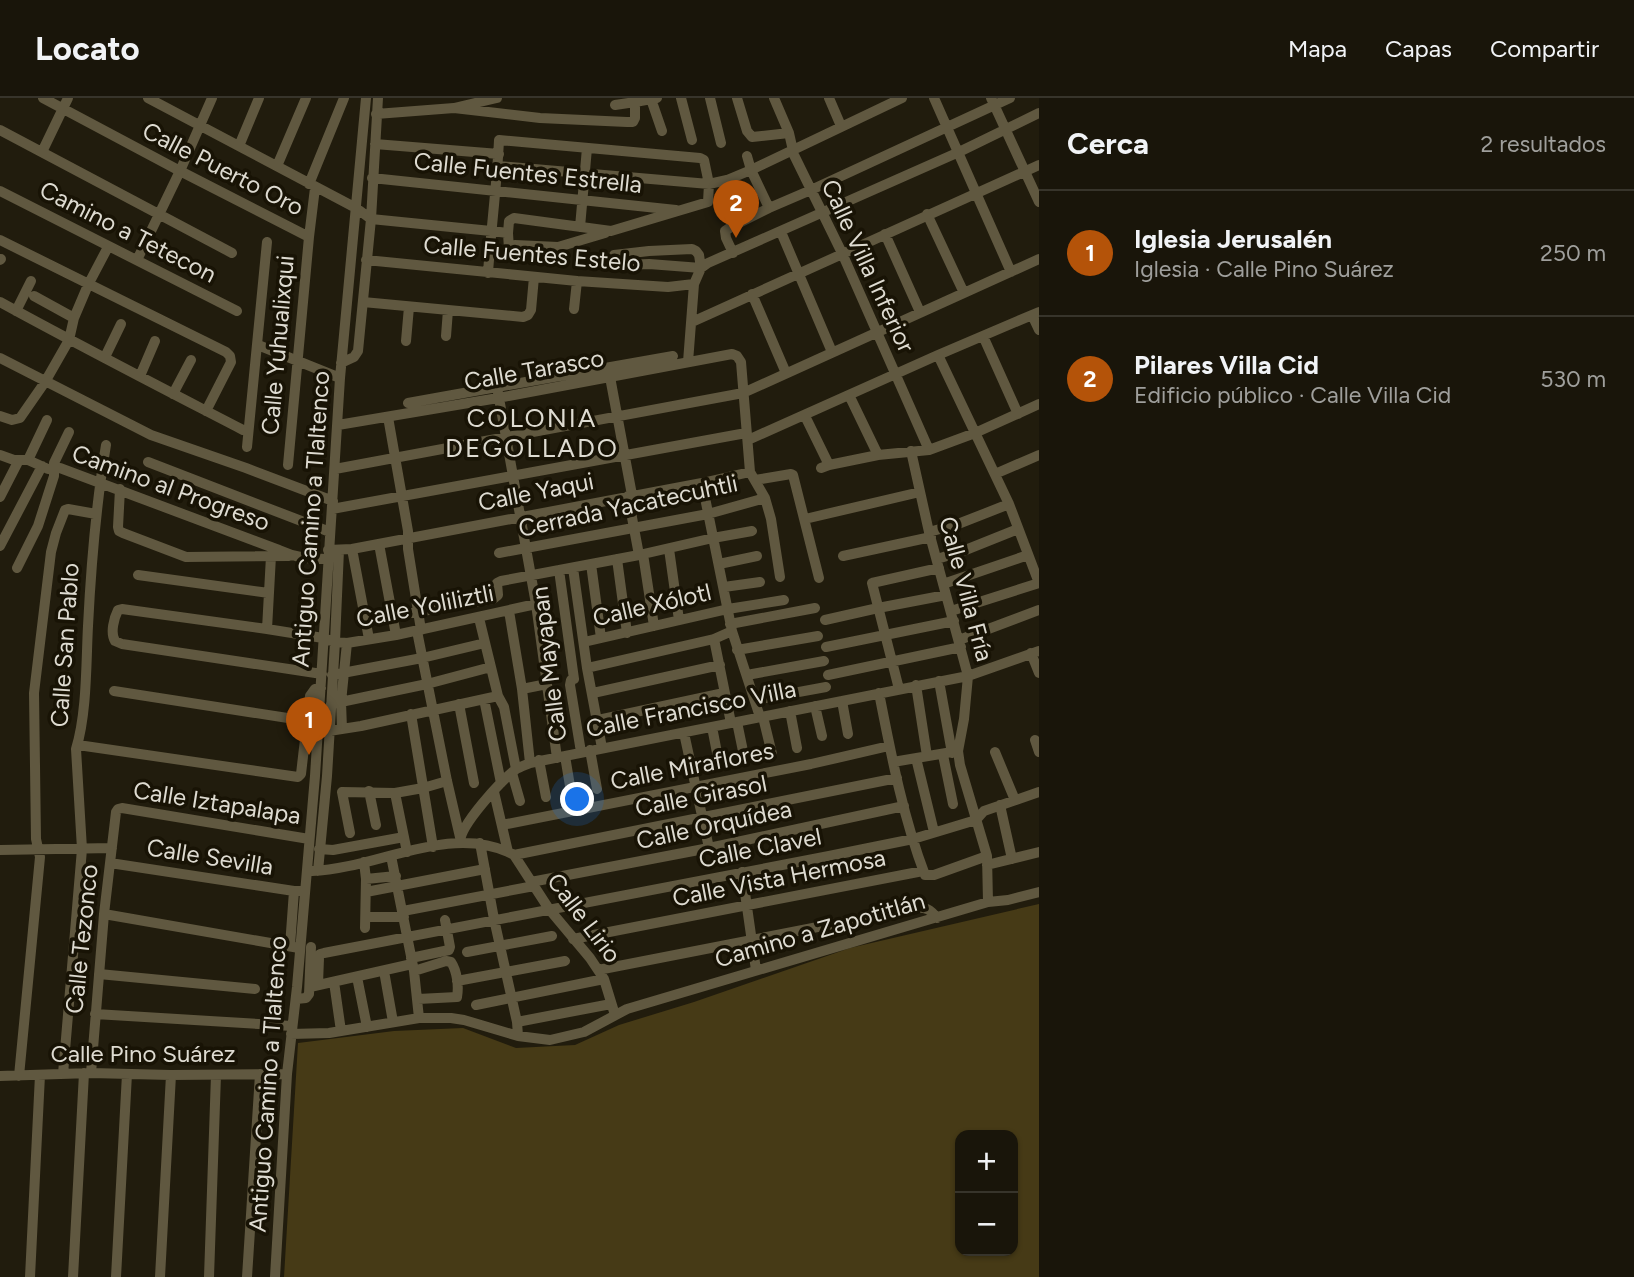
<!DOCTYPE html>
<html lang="es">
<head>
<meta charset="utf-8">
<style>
  :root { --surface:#19150a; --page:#262218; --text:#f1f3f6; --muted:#9f9f9c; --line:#37342b; --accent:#b45309 }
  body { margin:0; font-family:Figtree,sans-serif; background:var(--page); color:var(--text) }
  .controls { position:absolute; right:21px; bottom:21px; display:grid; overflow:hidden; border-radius:14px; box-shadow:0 2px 5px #0004 }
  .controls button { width:63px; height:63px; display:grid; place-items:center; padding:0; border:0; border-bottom:2px solid var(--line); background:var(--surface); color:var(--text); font:35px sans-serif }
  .you { position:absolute; left:578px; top:702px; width:24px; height:24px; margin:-18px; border:5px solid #fff; border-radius:50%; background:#1a73e8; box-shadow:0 0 0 10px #1a73e833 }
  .badge { display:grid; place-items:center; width:46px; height:46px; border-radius:50%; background:var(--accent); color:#fff; font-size:23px; font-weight:700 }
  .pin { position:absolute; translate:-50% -58px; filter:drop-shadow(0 2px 4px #0008) }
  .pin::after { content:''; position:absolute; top:37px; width:24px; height:21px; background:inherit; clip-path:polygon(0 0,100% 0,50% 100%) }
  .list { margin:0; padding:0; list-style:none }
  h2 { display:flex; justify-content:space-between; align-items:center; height:91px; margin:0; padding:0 28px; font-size:30px }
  h2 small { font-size:23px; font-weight:400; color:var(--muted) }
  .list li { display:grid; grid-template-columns:46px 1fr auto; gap:21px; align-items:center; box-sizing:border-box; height:126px; padding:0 28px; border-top:2px solid var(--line) }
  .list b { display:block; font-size:26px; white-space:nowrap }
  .list p { margin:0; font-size:23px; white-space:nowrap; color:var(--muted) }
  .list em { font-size:23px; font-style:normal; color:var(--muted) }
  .map { position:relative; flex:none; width:1039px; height:1179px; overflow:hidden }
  header { display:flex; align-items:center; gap:42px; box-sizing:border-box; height:98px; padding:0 35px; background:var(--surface); border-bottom:2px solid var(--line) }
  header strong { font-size:33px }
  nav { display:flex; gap:38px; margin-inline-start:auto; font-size:24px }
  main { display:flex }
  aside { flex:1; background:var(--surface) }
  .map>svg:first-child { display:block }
  .green { fill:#463a16; fill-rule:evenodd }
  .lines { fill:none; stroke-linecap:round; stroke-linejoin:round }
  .minor { stroke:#605840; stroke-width:10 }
  .labels { text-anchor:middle; stroke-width:7; stroke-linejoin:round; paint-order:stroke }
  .street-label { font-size:24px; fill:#dedbd1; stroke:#181305 }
  .neighbourhood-label { font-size:26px; letter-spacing:2px; fill:#dedbd1; stroke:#181305 }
</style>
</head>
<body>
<header>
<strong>Locato</strong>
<nav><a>Mapa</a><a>Capas</a><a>Compartir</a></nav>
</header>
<main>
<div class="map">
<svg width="1039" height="1179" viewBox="0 0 1039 1179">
  <rect width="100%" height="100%" fill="#211c0d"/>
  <path class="green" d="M 1039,806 L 1039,1179 L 284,1179 L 298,945 L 394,933 L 463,930 L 516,950 L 575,947 L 619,927 L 694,904 L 850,850 ZM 960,1037 L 1013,1037 L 1013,1153 L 960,1153 Z"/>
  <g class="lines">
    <path class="minor" d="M 43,0 L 180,73 L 309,139
      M 148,0 L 356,110 L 371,121 L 491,133 L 508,135 L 509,123 L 514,120 L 611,133 L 708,104 L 709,86 L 704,62 L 700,60 L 499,42 C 497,86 491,131 488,175
      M 681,0 L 692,42
      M 710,0 L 721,45
      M 737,0 L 747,33 L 752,39 L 789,35
      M 774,0 L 789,35 L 794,57 L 842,155 L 929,352
      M 829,0 L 841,28
      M 934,0 L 1011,174
      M 991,0 L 1039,104
      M 651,1 L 662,33
      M 615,7 L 635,4
      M 454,10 L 540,20 L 627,24 L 633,24 L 635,20 L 635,4 L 657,0
      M 376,16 L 454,10 L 497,0
      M 0,32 L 232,155
      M 375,46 L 499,56
      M 239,48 L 259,0
      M 42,54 L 68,0
      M 747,58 L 751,72 L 769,110
      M 277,68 L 306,0
      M 498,68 L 709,86 L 727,82 L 751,72 L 902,0
      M 372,80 L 676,112
      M 309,86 L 344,0
      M 0,93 L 237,213
      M 927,116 L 964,195
      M 580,129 L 587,50
      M 781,134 L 832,254
      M 508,135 L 509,151 L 515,152 L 515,147 L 558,149 L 605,135
      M 885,136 L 920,214
      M 0,142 L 226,254 L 230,258 L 231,264 L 206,313
      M 733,155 L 726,140 L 725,133 L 731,129 L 769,110 L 811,92 L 1010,0
      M 614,157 L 649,153 L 692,151 L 696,153 L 699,157 L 701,170 L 694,186 L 688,264
      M 0,162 L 1,161
      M 137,162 L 180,73 L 212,0
      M 366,162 L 577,183 L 668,189 L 694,186
      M 626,167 L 649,166 L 701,170 L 708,165 L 959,54 L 1039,15
      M 752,196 L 786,275
      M 34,198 L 74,220
      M 0,204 C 80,248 162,290 243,332
      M 363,204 L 523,219 L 528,217 L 531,212 L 534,179
      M 574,211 L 577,183
      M 16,213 L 31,183
      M 1032,217 L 1039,232
      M 692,224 L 1039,67
      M 446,238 L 448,212
      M 983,238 L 1018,316
      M 406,243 L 409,209
      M 258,247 L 340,280
      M 938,257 L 1009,406 L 1039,485
      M 105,259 L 121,226
      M 0,260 L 151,337 L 246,370 L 333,403
      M 341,265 L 354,259 L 358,253 L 371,121 L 378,0
      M 140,278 L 155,243
      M 610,279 L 632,397
      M 497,289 L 673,258
      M 173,296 L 191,262
      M 849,297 L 878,357
      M 408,305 L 497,289 L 536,506 L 557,660
      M 0,318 L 12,322 L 20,320 L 45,284 L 69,242 L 74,220 L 88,187 L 108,149
      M 805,318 L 829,367
      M 388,319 L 408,433 L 408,451 L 421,532
      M 338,327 L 498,300 L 732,256 L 737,258 L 741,264 L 750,374 L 765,400 L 771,421 L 780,479
      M 748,342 L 938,257 L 1039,214
      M 247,349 L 267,144
      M 911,353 L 929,434 L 968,578 L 964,621 L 958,653 L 960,667 L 987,758 L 988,804
      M 0,357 L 14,362 L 28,362 L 48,371 L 60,370 L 279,452 C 296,460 310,461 328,461
      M 28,362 L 47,322
      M 148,364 L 330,434
      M 288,367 L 309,139 L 315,90
      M 821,370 L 829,367 L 878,357 L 929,352 L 975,335 L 1039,306
      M 335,371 L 743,295 L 1039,161
      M 995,376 L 1039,357
      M 755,382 L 791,376 L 793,377 L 819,480
      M 702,385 L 732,533 L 760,619
      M 120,391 L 118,429 L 119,433 L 123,435 L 186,459 L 289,458
      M 628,398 L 639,457
      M 0,399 L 19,362
      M 332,411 L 746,335
      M 805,421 L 920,394
      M 929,434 L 958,426 L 1009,406
      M 379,446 L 396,537
      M 0,448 L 42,368
      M 352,451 L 369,541
      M 669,451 L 679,522
      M 328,452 L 352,451 L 702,385 L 750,374
      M 499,455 L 708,416 L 765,400
      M 643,456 L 654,528
      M 843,458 L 931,439
      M 617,461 L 627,535
      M 937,461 L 963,453 L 1018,431
      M 591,466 L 601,540
      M 719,466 L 757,458
      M 17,470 L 38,428 L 54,378 L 54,365 L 69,334
      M 573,470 L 587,570 L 602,650
      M 559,472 L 574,581 L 571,582 L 570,587 L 581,654
      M 138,477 L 269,495
      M 943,486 L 1028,457
      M 724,489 L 760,484
      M 509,513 L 522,591 L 530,665
      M 951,513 L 1039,485
      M 393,518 L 493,501 L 498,497 L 497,485 L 501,483 L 639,457 L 713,440 L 752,433
      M 479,520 L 498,598 L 504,609 L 516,671
      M 825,522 L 878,510 L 946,497
      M 730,526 L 815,510
      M 267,531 L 271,458
      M 417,533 L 447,683 L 460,739
      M 714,541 L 731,625
      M 959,542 L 1039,512
      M 584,544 L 728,511 L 784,502
      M 826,549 L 954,523
      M 737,552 L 818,538
      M 1031,555 L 1039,575
      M 587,570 L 714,541 L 732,533
      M 322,576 L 122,546 L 115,543 C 110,535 114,520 118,512 L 122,511 L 267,531 L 323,540 L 335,544 L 347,545 L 396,537 L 536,506
      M 332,577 L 422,560 L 485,545
      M 747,577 L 824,563
      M 828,577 L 961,549
      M 939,583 L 952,655
      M 916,587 L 927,658
      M 522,591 L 547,586
      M 899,591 L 872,485 L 939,470
      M 114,593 L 307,623
      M 593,595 L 720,567
      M 879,595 C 891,656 903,719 925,777 L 934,777 L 987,758
      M 484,601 L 501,685
      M 755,602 L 826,589
      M 842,603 L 848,636
      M 331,606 L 427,586 L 491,569
      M 459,606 L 474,685
      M 815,608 L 822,638
      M 790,613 L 797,650
      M 411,616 L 433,749
      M 763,619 L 772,656
      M 598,622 L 724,595
      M 737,624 L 744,658
      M 712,629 L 719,665
      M 342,631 L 341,604 L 347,545
      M 329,633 L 361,628 L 498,598
      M 684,635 L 709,750
      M 1035,642 L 1039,654
      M 78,647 L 298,679 L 301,676 L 310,598 L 315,591 L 321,590
      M 590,652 L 597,691
      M 995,654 L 1015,702
      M 943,657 L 953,706
      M 565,658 L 571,694
      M 916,660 L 934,734
      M 539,662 L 546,699
      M 893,664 L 958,653
      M 512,675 L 520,703
      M 369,693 L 376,727
      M 494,694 L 508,754 L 514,757 L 549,811 L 590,860 L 604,881 L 615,917
      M 395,695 L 407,754
      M 1000,707 L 1012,761
      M 976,722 L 984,713 L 1039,694
      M 502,727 L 811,666 L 889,648
      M 350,735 L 342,694 L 395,695 L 423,690 L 447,683
      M 460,744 C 460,727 501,683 515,672 C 519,669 526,667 530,665 L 968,578 L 1039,553
      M 480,745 L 494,821 L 517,924 L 518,938
      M 319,751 L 333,752 L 404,739
      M 0,752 L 112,750
      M 514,757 L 897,680
      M 391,758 L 414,873 L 419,920
      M 364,764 L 366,781 L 365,830
      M 110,765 L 294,793 L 304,793
      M 987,767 L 1039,754
      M 312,773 C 376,771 447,726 508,754
      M 318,773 L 327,678 L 335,544 L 339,452
      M 742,774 L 756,872
      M 366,781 L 396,778
      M 531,784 L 709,750 L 904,708
      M 366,794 L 485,771
      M 403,813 L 534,788
      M 104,816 L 299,850
      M 366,819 L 404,819
      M 573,841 L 923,773
      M 290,848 L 294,793
      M 467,854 L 552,838
      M 411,860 L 449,852 L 450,849 L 445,822
      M 598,872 L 915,810 C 926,809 930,811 937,820
      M 384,873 L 393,924
      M 414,873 L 446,863 L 451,864 C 457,873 459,888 457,899 L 418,901
      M 99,876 L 255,891
      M 357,879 L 367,929
      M 457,883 L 565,863
      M 334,884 L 341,933
      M 318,886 L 319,860 L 320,856 L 324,855 L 829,758 L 913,741 L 976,722
      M 310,889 L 412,866
      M 296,901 L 306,900 L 309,896 L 311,849
      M 476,907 L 604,881
      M 95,916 L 292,928
      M 517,924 L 611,906
      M 291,936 L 329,935 L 419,920 L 451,920 L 464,922 L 518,938 L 550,942 L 584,934 L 627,911 L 988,804 L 1008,802 L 1039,794
      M 91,975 L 104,816 L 116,714 L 118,711 L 122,710 L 309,741
      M 63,976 L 82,751 L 76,651 C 87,615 86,566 88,528 C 91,468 96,407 106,347
      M 0,978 L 91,975 L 171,977 L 287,976
      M 19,978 L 40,759 L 36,741 L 34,595 L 51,454 L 56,435 L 65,412 L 68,411 L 96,416
      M 30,1179 L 40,977
      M 73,1179 L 84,975
      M 116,1179 L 127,976
      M 160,1179 L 171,977
      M 209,1179 L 216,977
      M 247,1179 L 260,976
      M 275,1179 L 287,976 L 297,889 L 315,678 L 340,280 L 366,0"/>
  </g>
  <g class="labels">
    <g class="street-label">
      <text transform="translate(223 71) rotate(27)" y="8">Calle Puerto Oro</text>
      <text transform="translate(528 75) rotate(6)" y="8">Calle Fuentes Estrella</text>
      <text transform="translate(128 134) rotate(27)" y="8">Camino a Tetecon</text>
      <text transform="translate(532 156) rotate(5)" y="8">Calle Fuentes Estelo</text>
      <text transform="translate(868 168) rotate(65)" y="8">Calle Villa Inferior</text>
      <text transform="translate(278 247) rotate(-85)" y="8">Calle Yuhualixqui</text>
      <text transform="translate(534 272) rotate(-10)" y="8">Calle Tarasco</text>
      <text transform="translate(171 390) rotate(20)" y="8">Camino al Progreso</text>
      <text transform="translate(536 394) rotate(-11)" y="8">Calle Yaqui</text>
      <text transform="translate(628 408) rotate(-12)" y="8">Cerrada Yacatecuhtli</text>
      <text transform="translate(311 421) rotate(-86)" y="8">Antiguo Camino a Tlaltenco</text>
      <text transform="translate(966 491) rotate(75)" y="8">Calle Villa Fría</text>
      <text transform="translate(652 507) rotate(-13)" y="8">Calle Xólotl</text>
      <text transform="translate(425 508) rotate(-11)" y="8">Calle Yoliliztli</text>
      <text transform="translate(65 547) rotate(-86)" y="8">Calle San Pablo</text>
      <text transform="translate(549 566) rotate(-97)" y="8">Calle Mayapan</text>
      <text transform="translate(691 611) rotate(-11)" y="8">Calle Francisco Villa</text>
      <text transform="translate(692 668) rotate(-11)" y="8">Calle Miraflores</text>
      <text transform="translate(701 698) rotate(-11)" y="8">Calle Girasol</text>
      <text transform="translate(217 705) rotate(9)" y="8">Calle Iztapalapa</text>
      <text transform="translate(714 727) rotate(-12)" y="8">Calle Orquídea</text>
      <text transform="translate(760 750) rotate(-11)" y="8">Calle Clavel</text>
      <text transform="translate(210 759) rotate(9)" y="8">Calle Sevilla</text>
      <text transform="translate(779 780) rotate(-11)" y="8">Calle Vista Hermosa</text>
      <text transform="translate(584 820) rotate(53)" y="8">Calle Lirio</text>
      <text transform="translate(820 832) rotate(-16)" y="8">Camino a Zapotitlán</text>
      <text transform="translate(82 841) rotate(-84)" y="8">Calle Tezonco</text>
      <text x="143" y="964">Calle Pino Suárez</text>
      <text transform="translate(268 986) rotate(-86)" y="8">Antiguo Camino a Tlaltenco</text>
    </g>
    <g class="neighbourhood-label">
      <text x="532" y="329">COLONIA<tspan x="532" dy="30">DEGOLLADO</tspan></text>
    </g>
  </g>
</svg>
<div class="controls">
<button>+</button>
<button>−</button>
</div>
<div class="you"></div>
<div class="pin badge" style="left:309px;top:657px">1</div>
<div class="pin badge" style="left:736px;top:140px">2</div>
</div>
<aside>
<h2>Cerca<small>2 resultados</small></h2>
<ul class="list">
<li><span class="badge">1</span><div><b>Iglesia Jerusalén</b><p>Iglesia · Calle Pino Suárez</p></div><em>250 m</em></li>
<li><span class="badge">2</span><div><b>Pilares Villa Cid</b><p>Edificio público · Calle Villa Cid</p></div><em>530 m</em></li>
</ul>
</aside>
</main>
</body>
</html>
